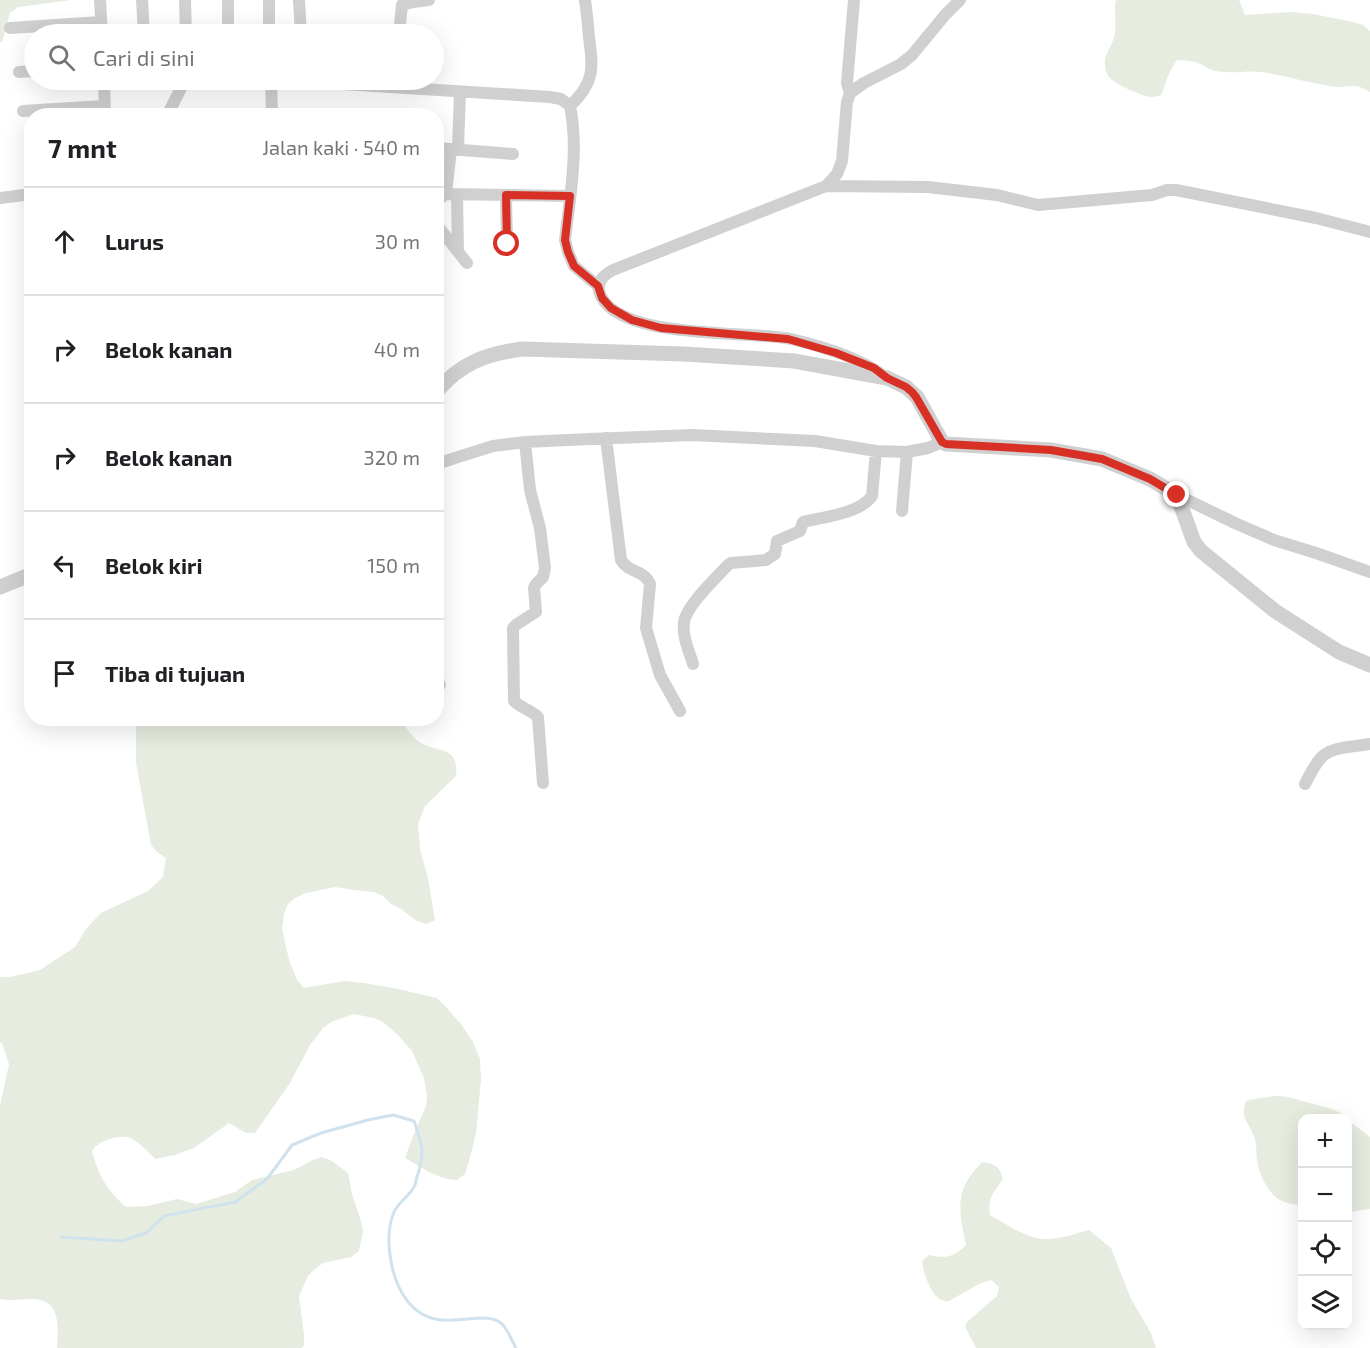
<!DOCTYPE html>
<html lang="id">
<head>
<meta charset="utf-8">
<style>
  :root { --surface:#fff; --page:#f2f2f2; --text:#202124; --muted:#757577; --line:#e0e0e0 }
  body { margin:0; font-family:"Exo 2",sans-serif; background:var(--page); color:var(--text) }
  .controls { position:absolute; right:18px; bottom:18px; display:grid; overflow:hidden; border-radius:12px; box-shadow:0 6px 24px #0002 }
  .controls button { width:54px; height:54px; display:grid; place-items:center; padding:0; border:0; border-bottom:2px solid var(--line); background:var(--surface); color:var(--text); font:30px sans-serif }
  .stop { position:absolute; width:18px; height:18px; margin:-14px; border:4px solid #d93025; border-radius:50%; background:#fff }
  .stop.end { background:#d93025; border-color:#fff; box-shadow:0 2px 6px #0008 }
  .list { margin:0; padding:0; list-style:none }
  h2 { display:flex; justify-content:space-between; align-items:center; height:78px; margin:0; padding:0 24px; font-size:26px }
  h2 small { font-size:20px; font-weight:400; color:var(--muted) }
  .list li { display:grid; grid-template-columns:39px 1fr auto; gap:18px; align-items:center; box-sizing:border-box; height:108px; padding:0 24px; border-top:2px solid var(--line) }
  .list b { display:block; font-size:22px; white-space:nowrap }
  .list em { font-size:20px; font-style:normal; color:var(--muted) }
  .icon { flex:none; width:33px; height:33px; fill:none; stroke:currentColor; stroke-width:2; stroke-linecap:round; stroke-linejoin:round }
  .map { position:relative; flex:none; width:1370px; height:1348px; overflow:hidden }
  .search { position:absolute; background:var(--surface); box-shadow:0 6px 24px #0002; left:24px; top:24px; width:420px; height:66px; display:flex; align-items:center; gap:15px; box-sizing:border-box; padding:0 21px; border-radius:33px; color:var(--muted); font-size:22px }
  .panel { position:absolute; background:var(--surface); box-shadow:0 6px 24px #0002; left:24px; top:108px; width:420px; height:618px; border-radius:24px }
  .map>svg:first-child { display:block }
  .green { fill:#e6ecdf }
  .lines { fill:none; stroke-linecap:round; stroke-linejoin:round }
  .stream { stroke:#cfe2ee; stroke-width:3 }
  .minor { stroke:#d0d0d0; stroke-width:12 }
  .tertiary { stroke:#d0d0d0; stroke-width:15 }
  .route { stroke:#d93025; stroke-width:8 }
</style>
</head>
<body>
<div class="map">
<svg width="1370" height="1348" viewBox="0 0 1370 1348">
  <rect width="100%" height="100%" fill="#fff"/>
  <path class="green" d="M 0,0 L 71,0 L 18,7 L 10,13 L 2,42 L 0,42 Z
    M 1116,0 L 1239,0 L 1245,15 L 1291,12 L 1313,14 L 1353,22 L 1363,25 L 1370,31 L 1370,92 C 1350,80 1349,90 1330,86 C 1307,82 1285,76 1262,72 C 1247,70 1232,74 1216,71 C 1209,70 1203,64 1195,62 C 1189,60 1182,61 1177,60 C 1169,70 1166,83 1161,95 C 1157,96 1154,97 1151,97 C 1142,96 1114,84 1109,77 C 1106,73 1104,64 1105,59 C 1107,50 1114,43 1115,33 C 1117,21 1113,13 1116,0 Z
    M 136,719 L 399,719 C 405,725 411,736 418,741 C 437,754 459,744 456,776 L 425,806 L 418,824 L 420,849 L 428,878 L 435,920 L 426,924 L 417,921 L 401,909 L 391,904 L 383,896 L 374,892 L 354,890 L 335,887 L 306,893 L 295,898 L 288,904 L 284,914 L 282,929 L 289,960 L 297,980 L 304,988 L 345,981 L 365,983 L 398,989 L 437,998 L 446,1007 L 461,1024 L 473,1042 L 480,1059 L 481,1080 L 476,1133 L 471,1154 L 465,1174 L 457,1180 C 439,1180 421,1167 405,1158 L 413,1136 L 426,1106 L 427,1097 L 424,1078 L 412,1051 L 398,1035 L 383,1022 L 374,1018 L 354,1014 L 331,1022 L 323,1028 L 310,1045 L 290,1083 L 255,1133 L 246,1133 L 229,1123 L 194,1148 L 175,1155 L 155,1159 C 150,1153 140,1144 134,1140 C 124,1132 98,1140 92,1151 C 99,1176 106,1189 126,1207 L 148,1206 L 177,1199 L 196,1204 L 206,1201 L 235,1192 L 252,1180 L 294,1170 L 313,1160 L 322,1157 L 332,1161 L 348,1173 L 352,1194 L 361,1221 L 363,1231 L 359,1251 L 351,1257 L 323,1263 L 315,1269 L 308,1276 L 299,1296 L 304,1335 L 304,1345 L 302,1348 L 57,1348 C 58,1328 62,1301 34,1299 C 22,1299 11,1301 0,1299 L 0,1106 L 9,1064 L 2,1043 L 0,1042 L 0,977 L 10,977 L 40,970 L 75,947 L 86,929 L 101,913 L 148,891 L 163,877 L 166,858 L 157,852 L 151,845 L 136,763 Z
    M 1275,1096 C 1290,1096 1302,1101 1317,1105 C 1329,1108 1337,1109 1346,1118 L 1302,1118 L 1302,1206 C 1295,1204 1287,1204 1280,1200 C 1267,1192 1259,1174 1257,1160 C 1256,1152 1257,1144 1254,1136 C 1248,1121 1240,1119 1246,1101 C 1256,1098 1265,1098 1275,1096 Z
    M 1348,1120 L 1370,1137 L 1370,1209 L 1348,1212 Z
    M 982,1162 C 995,1163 1000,1167 1003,1179 C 994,1192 987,1198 990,1215 C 1006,1224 1028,1240 1047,1239 C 1061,1239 1076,1233 1089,1230 L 1111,1248 L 1131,1299 L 1151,1333 L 1156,1348 L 976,1348 L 965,1327 L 967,1322 L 997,1296 L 999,1287 L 991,1280 L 981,1283 L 947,1302 C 945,1301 939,1299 938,1298 C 930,1292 923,1271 922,1261 L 929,1255 C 946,1259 954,1257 966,1245 C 962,1225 956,1204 965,1185 C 969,1176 976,1169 982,1162 Z"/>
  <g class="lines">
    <path class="stream" d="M 61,1237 L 122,1241 L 146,1233 L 164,1216 L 235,1202 L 267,1179 L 292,1145 L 321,1133 L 368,1120 L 393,1115 L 414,1121 C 422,1144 425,1151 418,1174 C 416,1178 416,1184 414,1187 C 409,1196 398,1203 394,1212 C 383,1238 391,1282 409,1303 C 438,1338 484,1306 502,1324 C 508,1330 512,1341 516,1348"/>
    <path class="minor" d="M 100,0 L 102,34
      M 142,0 L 144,34
      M 185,0 L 186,34
      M 228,0 L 228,34
      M 299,0 L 301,34
      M 10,28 L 101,22
      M 269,34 L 269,0
      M 399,34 L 402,5 L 413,2 L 429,0
      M 19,72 L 34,71
      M 104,80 L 105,116
      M 271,80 L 272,116
      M 278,80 L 550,97 L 561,99 L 570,106 C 579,148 570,197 565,240 L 568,252 L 574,266 L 598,286
      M 850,93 L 847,83 L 854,0
      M 570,106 C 595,83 593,68 589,37 C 588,25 587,13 585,0
      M 23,111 L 104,106
      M 167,116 L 183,84 L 191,80
      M 436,148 L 513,154
      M 458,149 L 460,92
      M 826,186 L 928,187 L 997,195 L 1038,205 L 1152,195 L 1167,190 L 1176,190 L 1316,218 L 1370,232
      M 446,194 L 451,149
      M 457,195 L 458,250
      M 506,195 L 507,244
      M 0,198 L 32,194
      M 436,201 L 446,194 L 570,196
      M 436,224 L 467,263
      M 884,376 C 859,357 821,346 791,339 C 750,330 612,341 599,291 C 597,281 605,274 613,270 L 826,186 L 837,174 L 842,161 L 847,102 L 850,93 L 864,83 L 901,64 L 912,55 L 945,15 L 960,0
      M 606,438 L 621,560 C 629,574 644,569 650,584 L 646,628 L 660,675 L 680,711
      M 525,442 L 530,490 L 540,528 L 545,568 L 543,577 L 536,584 L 534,588 L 536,612 L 517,624 L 513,628 L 514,701 C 521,708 531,710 538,717 L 543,783
      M 436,464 L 493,446 L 525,442 L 590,439 L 692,435 L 815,441 L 876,451 L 907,452 L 928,448 L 942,442
      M 1177,495 L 1237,524 L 1274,540 L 1319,554 L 1370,572
      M 902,511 L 907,452
      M 693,664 C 689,651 682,636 684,622 C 686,606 716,578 728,565 L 731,563 L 766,560 L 775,554 L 777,541 L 800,531 L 803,522 C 823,517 859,514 872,496 L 876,451
      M 436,674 L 440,685
      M 1305,784 C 1309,776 1314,766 1320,759 C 1330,746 1355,747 1370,744"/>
    <path class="tertiary" d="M 436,392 C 461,363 485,354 522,349 L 684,354 L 794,361 L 887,378 L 906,387 L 917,397 L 942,442 L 946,444 L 1051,450 L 1102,459 L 1150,479 L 1177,495 L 1194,542 L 1201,551 L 1275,611 L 1339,652 L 1370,665
      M 0,587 L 32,574"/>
  </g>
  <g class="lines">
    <path class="route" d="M 507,244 L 506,195 L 570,196 L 565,240 L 568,252 L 574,266 L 598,286 L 602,298 L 611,308 L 632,320 L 661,328 L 788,339 L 836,353 L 874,368 L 887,378 L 906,387 L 912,392 L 916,397 L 942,442 L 946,444 L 1051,450 L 1102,459 L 1150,479 L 1177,495"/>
  </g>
</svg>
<div class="controls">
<button>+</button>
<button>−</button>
<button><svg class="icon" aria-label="locate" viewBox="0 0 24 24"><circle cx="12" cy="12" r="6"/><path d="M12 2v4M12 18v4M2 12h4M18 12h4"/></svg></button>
<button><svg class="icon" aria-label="layers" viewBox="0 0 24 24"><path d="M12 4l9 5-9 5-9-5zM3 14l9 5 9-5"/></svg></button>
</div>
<div class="stop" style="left:507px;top:244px"></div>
<div class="stop end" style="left:1177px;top:495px"></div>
<div class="search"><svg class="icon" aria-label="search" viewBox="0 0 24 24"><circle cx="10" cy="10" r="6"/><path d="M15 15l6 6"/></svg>Cari di sini</div>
<section class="panel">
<h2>7 mnt<small>Jalan kaki · 540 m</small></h2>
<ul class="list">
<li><svg class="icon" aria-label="ahead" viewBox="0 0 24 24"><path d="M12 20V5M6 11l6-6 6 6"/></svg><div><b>Lurus</b></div><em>30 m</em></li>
<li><svg class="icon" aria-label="right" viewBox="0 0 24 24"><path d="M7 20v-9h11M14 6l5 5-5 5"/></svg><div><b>Belok kanan</b></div><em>40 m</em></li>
<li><svg class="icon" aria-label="right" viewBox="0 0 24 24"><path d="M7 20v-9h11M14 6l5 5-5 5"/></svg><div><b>Belok kanan</b></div><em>320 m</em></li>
<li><svg class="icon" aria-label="left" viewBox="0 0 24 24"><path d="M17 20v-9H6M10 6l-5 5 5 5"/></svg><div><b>Belok kiri</b></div><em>150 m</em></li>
<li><svg class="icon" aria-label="arrive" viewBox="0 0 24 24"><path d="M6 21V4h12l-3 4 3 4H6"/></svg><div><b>Tiba di tujuan</b></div></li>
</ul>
</section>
</div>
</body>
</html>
